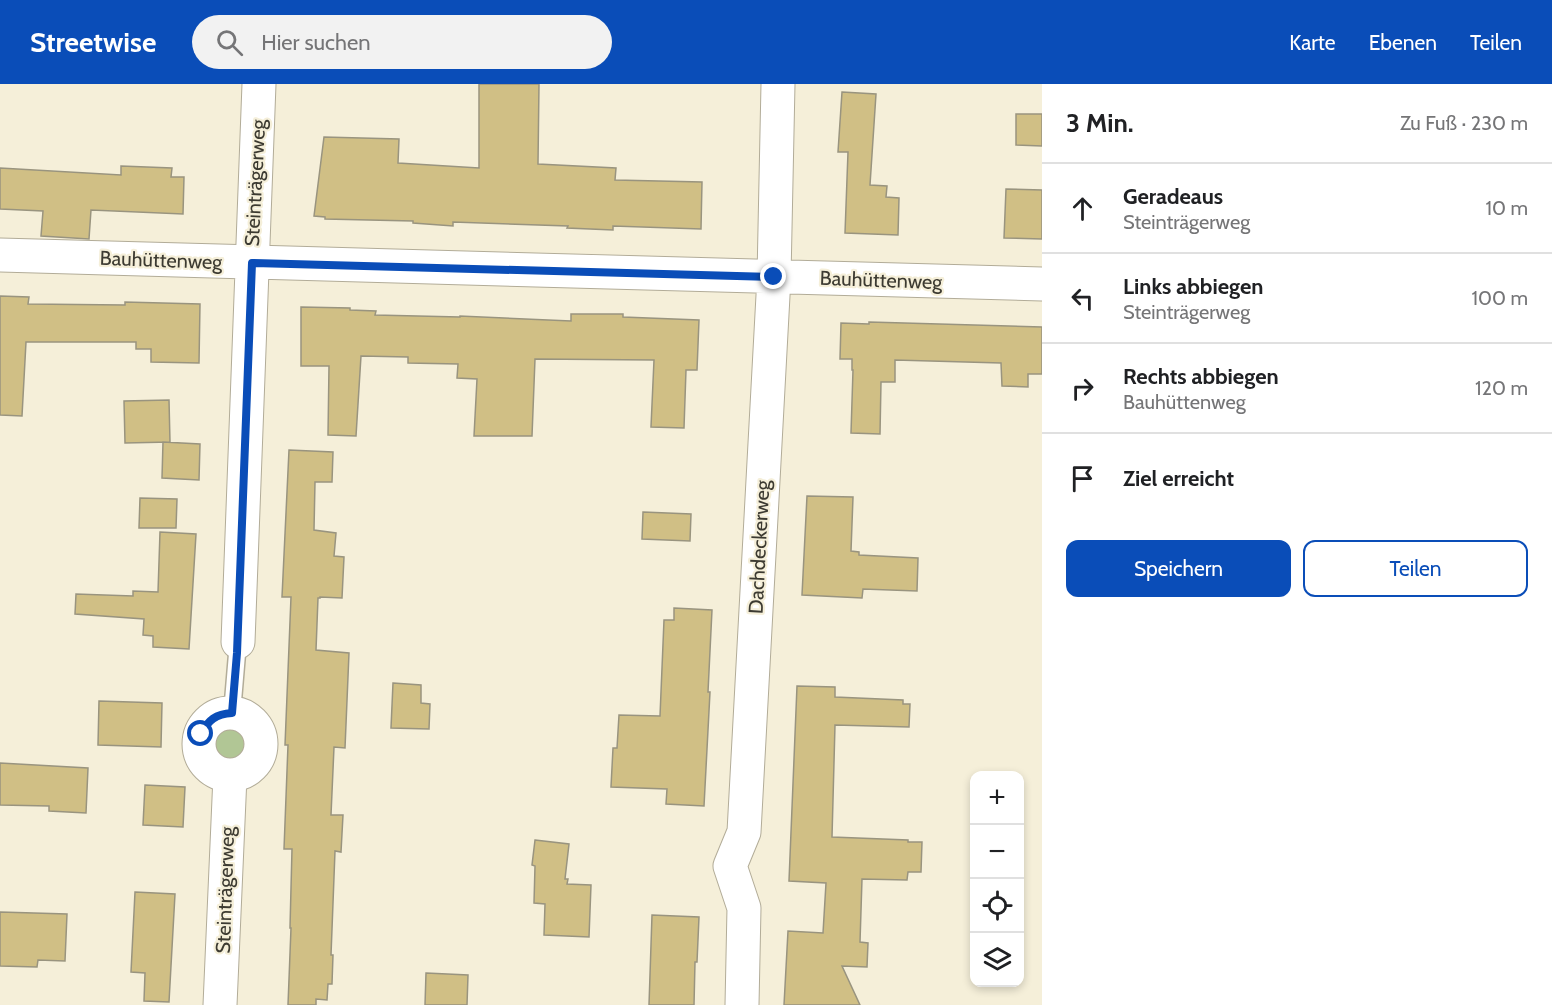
<!DOCTYPE html>
<html lang="de">
<head>
<meta charset="utf-8">
<style>
  :root { --surface:#fff; --page:#f2f2f2; --text:#202124; --muted:#757577; --line:#e0e0e0; --accent:#0a4db8 }
  body { margin:0; font-family:Cabin,sans-serif; background:var(--page); color:var(--text) }
  .controls { position:absolute; right:18px; bottom:18px; display:grid; overflow:hidden; border-radius:12px; box-shadow:0 3px 9px #0003 }
  .controls button { width:54px; height:54px; display:grid; place-items:center; padding:0; border:0; border-bottom:2px solid var(--line); background:var(--surface); color:var(--text); font:30px sans-serif }
  .stop { position:absolute; width:18px; height:18px; margin:-14px; border:4px solid #0a4db8; border-radius:50%; background:#fff }
  .stop.end { background:#0a4db8; border-color:#fff; box-shadow:0 2px 6px #0008 }
  .list { margin:0; padding:0; list-style:none }
  h2 { display:flex; justify-content:space-between; align-items:center; height:78px; margin:0; padding:0 24px; font-size:26px }
  h2 small { font-size:20px; font-weight:400; color:var(--muted) }
  .list li { display:grid; grid-template-columns:39px 1fr auto; gap:18px; align-items:center; box-sizing:border-box; height:90px; padding:0 24px; border-top:2px solid var(--line) }
  .list b { display:block; font-size:22px; white-space:nowrap }
  .list p { margin:0; font-size:20px; white-space:nowrap; color:var(--muted) }
  .list em { font-size:20px; font-style:normal; color:var(--muted) }
  .actions { display:flex; gap:12px; padding:18px 24px }
  .actions a { flex:1; padding:14px 0; border:2px solid var(--accent); border-radius:12px; text-align:center; font-size:21px; color:var(--accent) }
  .actions .main { background:var(--accent); color:#fff }
  .icon { flex:none; width:33px; height:33px; fill:none; stroke:currentColor; stroke-width:2; stroke-linecap:round; stroke-linejoin:round }
  .map { position:relative; flex:none; width:1042px; height:921px; overflow:hidden }
  header { display:flex; align-items:center; gap:36px; box-sizing:border-box; height:84px; padding:0 30px; background:var(--accent); color:#fff }
  header strong { font-size:28px }
  nav { display:flex; gap:33px; margin-inline-start:auto; font-size:21px }
  .search { width:420px; height:54px; background:var(--page); display:flex; align-items:center; gap:15px; box-sizing:border-box; padding:0 21px; border-radius:33px; color:var(--muted); font-size:22px }
  main { display:flex }
  aside { flex:1; background:var(--surface) }
  .map>svg:first-child { display:block }
  .green { fill:#b1c695 }
  .building { fill:#d0bf85; stroke:#99947f; stroke-width:1.5 }
  .lines { fill:none; stroke-linecap:round; stroke-linejoin:round }
  .service-casing { stroke:#b2ac98; stroke-width:19 }
  .minor-casing { stroke:#b2ac98; stroke-width:35 }
  .service { stroke:#fff; stroke-width:16 }
  .minor { stroke:#fff; stroke-width:33 }
  .route { stroke:#0a4db8; stroke-width:8 }
  .labels { text-anchor:middle; stroke-width:4.5; stroke-linejoin:round; paint-order:stroke }
  .street-label { font-size:20px; fill:#3c3a31; stroke:#f5efd9 }
</style>
</head>
<body>
<header>
<strong>Streetwise</strong>
<div class="search"><svg class="icon" aria-label="search" viewBox="0 0 24 24"><circle cx="10" cy="10" r="6"/><path d="M15 15l6 6"/></svg>Hier suchen</div>
<nav><a>Karte</a><a>Ebenen</a><a>Teilen</a></nav>
</header>
<main>
<div class="map">
<svg width="1042" height="921" viewBox="0 0 1042 921">
  <rect width="100%" height="100%" fill="#f5efd9"/>
  <path class="green" d="M210 661a21 21 0 1 1 42 0a21 21 0 1 1-42 0Z"/>
  <path class="building" d="M 479,0 L 539,0 L 538,80 L 616,84 L 615,96 L 702,98 L 701,145 L 613,142 L 613,146 L 567,144 L 568,142 L 453,138 L 453,142 L 413,139 L 413,137 L 325,135 L 325,133 L 314,132 L 324,53 L 399,55 L 398,79 L 479,84 Z
    M 842,8 L 876,10 L 870,101 L 887,102 L 886,113 L 899,114 L 898,151 L 845,149 L 848,68 L 838,68 Z
    M 1016,30 L 1042,30 L 1042,62 L 1016,61 Z
    M 121,82 L 172,84 L 171,93 L 184,93 L 183,130 L 91,126 L 89,155 L 41,152 L 43,127 L 0,125 L 0,84 L 121,91 Z
    M 1006,105 L 1042,106 L 1042,155 L 1004,154 Z
    M 0,212 L 29,213 L 28,220 L 125,221 L 125,218 L 200,220 L 199,279 L 151,278 L 151,265 L 136,265 L 136,258 L 26,258 L 22,332 L 0,331 Z
    M 301,223 L 350,224 L 350,226 L 376,227 L 375,231 L 460,233 L 460,232 L 571,237 L 571,230 L 623,230 L 623,233 L 699,236 L 697,286 L 686,286 L 684,344 L 651,343 L 654,276 L 535,275 L 532,352 L 474,352 L 477,295 L 457,294 L 458,280 L 408,279 L 408,273 L 361,272 L 356,352 L 328,351 L 329,282 L 301,282 Z
    M 869,238 L 1042,243 L 1042,290 L 1028,290 L 1028,303 L 1002,302 L 1001,279 L 895,276 L 895,298 L 881,298 L 880,350 L 851,349 L 853,286 L 852,286 L 852,275 L 840,275 L 841,239 L 869,240 Z
    M 169,316 L 170,358 L 125,359 L 124,317 Z
    M 163,358 L 200,360 L 199,396 L 162,394 Z
    M 289,366 L 333,368 L 332,398 L 315,398 L 314,446 L 336,449 L 334,472 L 344,473 L 342,514 L 320,513 L 320,514 L 318,514 L 316,566 L 349,569 L 345,664 L 334,663 L 331,731 L 343,731 L 341,768 L 335,767 L 331,871 L 333,871 L 332,900 L 328,900 L 327,916 L 316,915 L 316,921 L 288,921 L 291,844 L 290,844 L 292,765 L 284,765 L 288,661 L 285,661 L 291,513 L 282,513 Z
    M 807,412 L 853,413 L 851,467 L 859,468 L 859,471 L 918,474 L 917,507 L 863,505 L 862,514 L 802,511 Z
    M 140,414 L 177,415 L 176,444 L 139,444 Z
    M 643,428 L 691,430 L 690,457 L 642,455 Z
    M 160,448 L 196,450 L 189,565 L 153,563 L 153,552 L 143,551 L 144,535 L 75,530 L 76,510 L 133,512 L 133,507 L 158,508 Z
    M 674,524 L 712,526 L 708,608 L 710,608 L 704,722 L 666,720 L 667,705 L 611,703 L 613,664 L 617,664 L 619,631 L 660,632 L 664,536 L 674,536 Z
    M 393,599 L 421,601 L 421,619 L 430,620 L 429,645 L 391,644 Z
    M 797,602 L 835,603 L 835,613 L 903,616 L 903,620 L 910,620 L 909,643 L 835,641 L 832,753 L 908,756 L 908,758 L 922,758 L 921,788 L 908,788 L 907,796 L 862,795 L 860,858 L 868,859 L 867,883 L 842,882 L 860,921 L 784,921 L 788,847 L 823,849 L 826,799 L 789,797 Z
    M 99,617 L 162,619 L 161,663 L 98,661 Z
    M 0,679 L 88,684 L 86,729 L 49,727 L 49,722 L 0,721 Z
    M 145,701 L 185,703 L 183,743 L 143,741 Z
    M 535,756 L 569,760 L 565,795 L 568,795 L 567,800 L 591,801 L 589,853 L 544,851 L 545,820 L 534,819 L 535,782 L 532,781 Z
    M 135,808 L 175,810 L 169,918 L 144,917 L 145,889 L 131,888 Z
    M 0,828 L 67,830 L 65,877 L 38,876 L 37,883 L 0,882 Z
    M 652,831 L 699,833 L 697,878 L 695,878 L 694,921 L 649,921 Z
    M 426,889 L 468,891 L 467,921 L 425,921 Z"/>
  <g class="lines">
    <defs>
      <path id="service" d="M 232,629 L 238,558"/>
      <path id="minor" d="M 0,171 L 1042,200
        M 238,558 L 259,0
        M199 660a31 31 0 1 1 62 0a31 31 0 1 1-62 0Z
        M 220,921 L 230,692
        M 742,921 L 744,824 L 730,782 L 744,748 L 774,193 L 778,0"/>
    </defs>
    <use href="#service" class="service-casing"/>
    <use href="#minor" class="minor-casing"/>
    <use href="#service" class="service"/>
    <use href="#minor" class="minor"/>
  </g>
  <g class="lines">
    <path class="route" d="M 201,650 C 208,636 216,630 232,629 L 237,569 L 252,179 L 774,193"/>
  </g>
  <g class="labels">
    <g class="street-label">
      <text transform="translate(255 99) rotate(-87)" y="7">Steinträgerweg</text>
      <text transform="translate(161 176) rotate(2)" y="7">Bauhüttenweg</text>
      <text transform="translate(881 196) rotate(2)" y="7">Bauhüttenweg</text>
      <text transform="translate(759 463) rotate(-87)" y="7">Dachdeckerweg</text>
      <text transform="translate(225 806) rotate(-88)" y="7">Steinträgerweg</text>
    </g>
  </g>
</svg>
<div class="controls">
<button>+</button>
<button>−</button>
<button><svg class="icon" aria-label="locate" viewBox="0 0 24 24"><circle cx="12" cy="12" r="6"/><path d="M12 2v4M12 18v4M2 12h4M18 12h4"/></svg></button>
<button><svg class="icon" aria-label="layers" viewBox="0 0 24 24"><path d="M12 4l9 5-9 5-9-5zM3 14l9 5 9-5"/></svg></button>
</div>
<div class="stop" style="left:201px;top:650px"></div>
<div class="stop end" style="left:774px;top:193px"></div>
</div>
<aside>
<h2>3 Min.<small>Zu Fuß · 230 m</small></h2>
<ul class="list">
<li><svg class="icon" aria-label="ahead" viewBox="0 0 24 24"><path d="M12 20V5M6 11l6-6 6 6"/></svg><div><b>Geradeaus</b><p>Steinträgerweg</p></div><em>10 m</em></li>
<li><svg class="icon" aria-label="left" viewBox="0 0 24 24"><path d="M17 20v-9H6M10 6l-5 5 5 5"/></svg><div><b>Links abbiegen</b><p>Steinträgerweg</p></div><em>100 m</em></li>
<li><svg class="icon" aria-label="right" viewBox="0 0 24 24"><path d="M7 20v-9h11M14 6l5 5-5 5"/></svg><div><b>Rechts abbiegen</b><p>Bauhüttenweg</p></div><em>120 m</em></li>
<li><svg class="icon" aria-label="arrive" viewBox="0 0 24 24"><path d="M6 21V4h12l-3 4 3 4H6"/></svg><div><b>Ziel erreicht</b></div></li>
</ul>
<div class="actions"><a class="main">Speichern</a><a>Teilen</a></div>
</aside>
</main>
</body>
</html>
